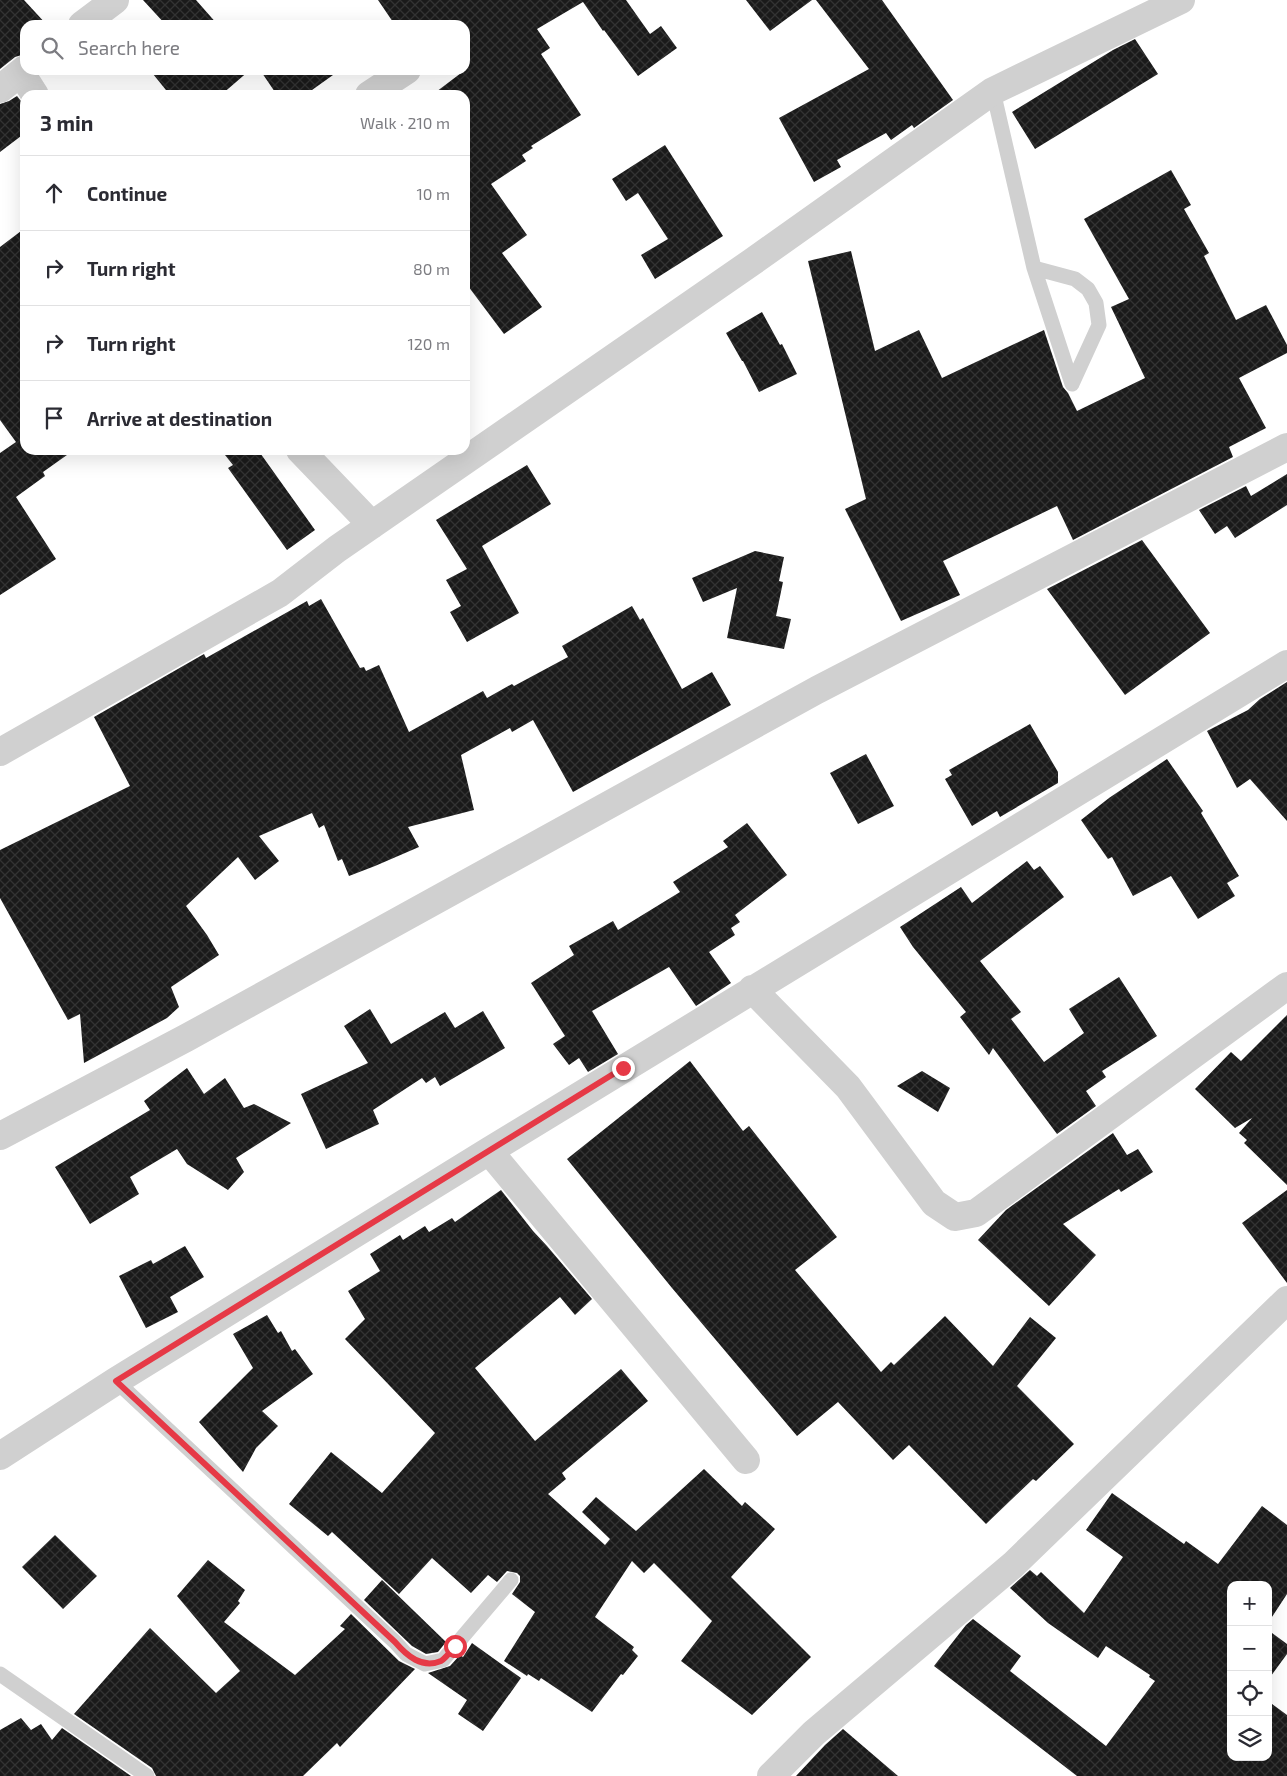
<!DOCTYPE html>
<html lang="en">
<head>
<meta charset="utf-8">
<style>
  :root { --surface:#fff; --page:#f7f7f7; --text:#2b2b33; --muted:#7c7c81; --line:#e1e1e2 }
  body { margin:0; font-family:"Exo 2",sans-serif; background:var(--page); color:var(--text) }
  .controls { position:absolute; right:15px; bottom:15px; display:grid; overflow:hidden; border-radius:10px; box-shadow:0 5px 20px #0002 }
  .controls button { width:45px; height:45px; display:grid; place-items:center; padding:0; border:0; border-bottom:1px solid var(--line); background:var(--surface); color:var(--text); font:25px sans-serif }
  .stop { position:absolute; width:15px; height:15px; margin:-11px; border:4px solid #e63946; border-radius:50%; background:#fff }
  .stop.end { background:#e63946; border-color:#fff; box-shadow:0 1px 5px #0008 }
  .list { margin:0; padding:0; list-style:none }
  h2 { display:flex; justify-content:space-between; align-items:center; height:65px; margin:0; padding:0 20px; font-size:21px }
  h2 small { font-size:16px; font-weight:400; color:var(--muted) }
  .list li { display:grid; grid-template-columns:32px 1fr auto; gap:15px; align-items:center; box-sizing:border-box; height:75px; padding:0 20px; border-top:1px solid var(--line) }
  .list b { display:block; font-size:19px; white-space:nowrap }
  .list em { font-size:16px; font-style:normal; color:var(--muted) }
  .icon { flex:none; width:28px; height:28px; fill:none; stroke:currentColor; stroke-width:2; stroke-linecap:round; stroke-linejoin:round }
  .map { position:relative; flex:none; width:1287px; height:1776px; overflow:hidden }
  .search { position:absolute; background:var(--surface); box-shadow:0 5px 20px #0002; left:20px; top:20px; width:450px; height:55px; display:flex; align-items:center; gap:12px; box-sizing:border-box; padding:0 18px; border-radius:15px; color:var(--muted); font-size:19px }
  .panel { position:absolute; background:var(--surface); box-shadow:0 5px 20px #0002; left:20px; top:90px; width:450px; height:365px; border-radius:15px }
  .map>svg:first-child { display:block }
  .building { fill:url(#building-cross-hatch) }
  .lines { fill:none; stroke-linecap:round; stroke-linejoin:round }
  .service { stroke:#d0d0d0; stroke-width:15 }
  .minor { stroke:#d0d0d0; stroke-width:28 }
  .route { stroke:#e63946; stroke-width:6 }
</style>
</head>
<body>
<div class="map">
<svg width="1287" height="1776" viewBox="0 0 1287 1776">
  <defs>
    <pattern id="building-cross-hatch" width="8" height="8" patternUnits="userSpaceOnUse" patternTransform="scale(1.25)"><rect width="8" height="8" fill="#1a1a1a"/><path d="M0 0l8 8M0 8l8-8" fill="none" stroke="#333"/></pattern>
  </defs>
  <rect width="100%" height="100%" fill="#fff"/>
  <path class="building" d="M 0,0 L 24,0 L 47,25 L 25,25 L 25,54 L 15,57 L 0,69 Z
    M 143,0 L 196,0 L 218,25 L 166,25 Z
    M 378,0 L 626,0 L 650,34 L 661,26 L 677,48 L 638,76 L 604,30 L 603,31 L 583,2 L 537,29 L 550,48 L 541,54 L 581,115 L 531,146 L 533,148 L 522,155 L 526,161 L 491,184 L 527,235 L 502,253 L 542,307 L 504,334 L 465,282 L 465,95 L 432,95 L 465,70 L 465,25 L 395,25 Z
    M 746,0 L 812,0 L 770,31 Z
    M 816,0 L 882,0 L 953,100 L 914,128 L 912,125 L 891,140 L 886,133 L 837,160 L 841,167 L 814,182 L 779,118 L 869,69 Z
    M 1135,39 L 1158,74 L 1035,149 L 1012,112 L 1113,50 Z
    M 159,70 L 250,70 L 221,95 L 170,95 L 153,74 Z
    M 260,70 L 340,70 L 305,95 L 277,95 Z
    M 17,96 L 25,106 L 25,133 L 0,152 L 0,104 L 9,101 Z
    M 665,145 L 723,236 L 655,279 L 641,255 L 668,239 L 638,193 L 626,201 L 612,179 Z
    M 1171,170 L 1191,205 L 1184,209 L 1209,253 L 1204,256 L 1236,320 L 1266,305 L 1287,345 L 1287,353 L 1239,378 L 1266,428 L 1229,447 L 1233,457 L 1073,540 L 1057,506 L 943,561 L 960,595 L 901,621 L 845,509 L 866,499 L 808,261 L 851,251 L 875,351 L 919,330 L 942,378 L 1044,330 L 1063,387 L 1068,393 L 1077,411 L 1145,378 L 1111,307 L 1129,299 L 1084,219 Z
    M 25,228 L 25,450 L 74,450 L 43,472 L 45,476 L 16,497 L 56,559 L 0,595 L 0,453 L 16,442 L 0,420 L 0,247 Z
    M 762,312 L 780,345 L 782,344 L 797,374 L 759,392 L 743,361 L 742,361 L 726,333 Z
    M 221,450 L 258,450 L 315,530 L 287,550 L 228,468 L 233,465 Z
    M 527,465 L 551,504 L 482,546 L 519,613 L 467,642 L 450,612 L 461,606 L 446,580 L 467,569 L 436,520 Z
    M 1287,474 L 1287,505 L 1235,538 L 1227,526 L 1215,534 L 1199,510 L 1246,486 L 1251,496 Z
    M 1142,540 L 1210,633 L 1125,695 L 1047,589 Z
    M 755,551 L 784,557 L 779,581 L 783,582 L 776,616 L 791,619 L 784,649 L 727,638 L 737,588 L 703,602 L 692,578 Z
    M 321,599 L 360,668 L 364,667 L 366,671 L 379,665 L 409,732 L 483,691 L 487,698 L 512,684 L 514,686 L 568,657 L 562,646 L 632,606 L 640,620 L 643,618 L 682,689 L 712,672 L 731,705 L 573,792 L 533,720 L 512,732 L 510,728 L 461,755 L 474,810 L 408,827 L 419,847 L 375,866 L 349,876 L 342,859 L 338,861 L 324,825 L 319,828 L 312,813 L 259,836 L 279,861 L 255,880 L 238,857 L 186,906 L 207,935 L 219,955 L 171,987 L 179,1007 L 167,1018 L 84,1063 L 80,1014 L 68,1020 L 0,898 L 0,850 L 130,786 L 94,717 L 204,654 L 206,658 L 307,601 L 309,606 Z
    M 1287,682 L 1287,821 L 1250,779 L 1237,788 L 1207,731 L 1248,710 L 1260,699 Z
    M 1030,724 L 1058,772 L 1058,783 L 1000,817 L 997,811 L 972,826 L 945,779 L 952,775 L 949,770 Z
    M 866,754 L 894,806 L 858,824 L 830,773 Z
    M 1167,759 L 1203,811 L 1201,813 L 1239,876 L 1227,883 L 1235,896 L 1198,919 L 1171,876 L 1133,896 L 1112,857 L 1108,859 L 1081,820 L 1109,798 Z
    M 747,823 L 787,875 L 735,915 L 740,922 L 731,928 L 735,935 L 709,952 L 731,983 L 696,1006 L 669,967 L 592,1011 L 618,1054 L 588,1072 L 579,1058 L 569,1065 L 553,1044 L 565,1036 L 531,983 L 574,955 L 569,946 L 613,921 L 618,930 L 680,892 L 673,882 L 728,847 L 723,841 Z
    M 1027,861 L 1034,870 L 1040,866 L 1064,897 L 980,961 L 1021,1012 L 1011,1019 L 1044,1062 L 1084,1033 L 1069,1009 L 1119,977 L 1157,1036 L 1102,1071 L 1106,1077 L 1086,1091 L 1096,1106 L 1057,1134 L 993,1048 L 989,1055 L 960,1017 L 966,1012 L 913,947 L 900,927 L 961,887 L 972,903 Z
    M 370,1009 L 391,1044 L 445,1012 L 455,1028 L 483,1011 L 505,1048 L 440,1086 L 435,1077 L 426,1083 L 422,1078 L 373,1110 L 379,1124 L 326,1149 L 301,1094 L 368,1063 L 344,1026 Z
    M 1287,1015 L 1287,1185 L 1244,1143 L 1247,1140 L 1239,1133 L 1252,1118 L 1235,1128 L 1195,1089 L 1231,1052 L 1241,1061 Z
    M 690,1061 L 743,1131 L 749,1126 L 837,1237 L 795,1270 L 881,1372 L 891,1362 L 894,1365 L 945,1316 L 993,1366 L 1030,1317 L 1056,1338 L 1017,1386 L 1074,1444 L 1036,1481 L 1033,1479 L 986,1524 L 909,1445 L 893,1460 L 838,1402 L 797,1436 L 672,1288 L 567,1159 Z
    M 187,1068 L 204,1094 L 225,1078 L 244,1108 L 254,1104 L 291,1123 L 236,1158 L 244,1172 L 228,1190 L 187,1164 L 177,1149 L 130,1177 L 139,1194 L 90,1224 L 55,1167 L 150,1110 L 144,1101 Z
    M 922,1071 L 950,1088 L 938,1112 L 897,1086 Z
    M 1113,1133 L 1127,1155 L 1138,1149 L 1153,1172 L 1121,1192 L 1119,1189 L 1063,1224 L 1096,1255 L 1049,1306 L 978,1240 L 1006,1210 Z
    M 501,1190 L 533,1231 L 547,1246 L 592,1299 L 575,1315 L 560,1297 L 475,1368 L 535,1441 L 621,1369 L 648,1401 L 562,1473 L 566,1479 L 548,1494 L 605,1545 L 610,1539 L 582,1512 L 596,1497 L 636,1531 L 704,1469 L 742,1506 L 745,1502 L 775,1529 L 731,1577 L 811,1657 L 752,1715 L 681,1661 L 712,1621 L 654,1563 L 644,1573 L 632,1561 L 595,1617 L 634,1647 L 632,1650 L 638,1656 L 623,1675 L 621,1674 L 592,1712 L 541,1678 L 539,1681 L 528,1674 L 527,1676 L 504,1661 L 535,1612 L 512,1594 L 520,1582 L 520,1576 L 517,1573 L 507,1571 L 497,1582 L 488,1575 L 471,1593 L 432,1558 L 399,1594 L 332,1532 L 328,1536 L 289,1504 L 331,1452 L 382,1493 L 435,1433 L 345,1339 L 365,1319 L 348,1291 L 380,1271 L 370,1254 L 400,1235 L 403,1240 L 425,1226 L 429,1232 L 452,1218 L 455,1222 Z
    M 1287,1190 L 1287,1283 L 1242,1223 Z
    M 185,1246 L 204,1277 L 170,1297 L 178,1312 L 146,1328 L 119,1276 L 151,1260 L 153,1264 Z
    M 267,1315 L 278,1333 L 281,1331 L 292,1351 L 295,1349 L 313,1374 L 262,1411 L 278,1426 L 256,1448 L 243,1472 L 199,1422 L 253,1368 L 233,1334 Z
    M 1112,1493 L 1184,1544 L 1186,1541 L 1218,1564 L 1262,1506 L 1287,1525 L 1287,1594 L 1268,1623 L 1268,1585 L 1231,1585 L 1231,1757 L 1268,1757 L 1268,1701 L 1287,1715 L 1287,1776 L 1077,1776 L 934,1666 L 966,1625 L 973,1619 L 1021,1656 L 1010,1671 L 1106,1746 L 1155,1681 L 1149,1677 L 1150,1675 L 1106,1646 L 1098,1658 L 1048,1623 L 1010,1588 L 1030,1570 L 1037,1576 L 1041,1572 L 1084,1613 L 1123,1557 L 1086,1530 Z
    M 55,1535 L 97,1576 L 63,1609 L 22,1567 Z
    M 208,1560 L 245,1590 L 238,1601 L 240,1603 L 224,1622 L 295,1675 L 345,1629 L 340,1626 L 351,1614 L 399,1661 L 415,1669 L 340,1747 L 337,1743 L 303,1776 L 156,1776 L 152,1768 L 74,1714 L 150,1628 L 216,1693 L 240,1671 L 177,1596 Z
    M 382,1580 L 446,1642 L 438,1652 L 426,1654 L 412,1646 L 364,1600 Z
    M 1268,1630 L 1287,1644 L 1287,1654 L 1268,1680 Z
    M 472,1643 L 521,1678 L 483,1731 L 458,1714 L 467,1700 L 428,1673 L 450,1666 L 460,1655 L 463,1657 Z
    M 21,1718 L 31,1730 L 41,1724 L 52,1740 L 62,1728 L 131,1776 L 0,1776 L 0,1730 Z
    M 843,1729 L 898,1776 L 796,1776 L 825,1745 Z"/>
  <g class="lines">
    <path class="service" d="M 993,91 L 1034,268 L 1072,384
      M 1034,268 L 1075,279 L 1088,289 L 1096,303 L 1099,325 L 1072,384
      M 116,1381 L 395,1642 L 406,1654 L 425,1664 L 443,1660 L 511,1580
      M 0,1674 L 147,1776"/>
    <path class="minor" d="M 82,25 L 115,0
      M 21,73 L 35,95
      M 0,89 L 25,69
      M 369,95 L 407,70
      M 300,450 L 372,525
      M 0,752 L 280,593 L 337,549 L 752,262 L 993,91 L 1181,0
      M 752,989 L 848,1087 L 934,1203 L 955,1217 L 976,1213 L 1287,986
      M 0,1136 L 186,1038 L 817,690 L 1287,447
      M 489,1151 L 746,1460
      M 0,1456 L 116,1381 L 489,1151 L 1287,664
      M 771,1776 L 814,1733 L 1013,1565 L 1287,1300"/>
  </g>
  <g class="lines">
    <path class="route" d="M 455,1646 C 451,1651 446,1658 441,1661 C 422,1669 407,1656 395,1642 L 116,1381 L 623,1068"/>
  </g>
</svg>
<div class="controls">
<button>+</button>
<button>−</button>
<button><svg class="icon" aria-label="locate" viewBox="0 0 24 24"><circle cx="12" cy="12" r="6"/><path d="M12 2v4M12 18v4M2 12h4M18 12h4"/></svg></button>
<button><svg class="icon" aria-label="layers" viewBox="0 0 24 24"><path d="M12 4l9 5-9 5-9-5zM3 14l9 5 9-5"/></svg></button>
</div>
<div class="stop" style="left:455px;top:1646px"></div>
<div class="stop end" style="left:623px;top:1068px"></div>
<div class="search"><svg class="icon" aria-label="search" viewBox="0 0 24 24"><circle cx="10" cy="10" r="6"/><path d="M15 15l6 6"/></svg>Search here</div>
<section class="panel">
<h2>3 min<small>Walk · 210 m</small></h2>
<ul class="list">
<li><svg class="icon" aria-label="ahead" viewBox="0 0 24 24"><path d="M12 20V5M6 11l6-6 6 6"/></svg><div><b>Continue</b></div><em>10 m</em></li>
<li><svg class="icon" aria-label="right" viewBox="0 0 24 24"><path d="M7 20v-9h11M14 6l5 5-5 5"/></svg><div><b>Turn right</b></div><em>80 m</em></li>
<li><svg class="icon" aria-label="right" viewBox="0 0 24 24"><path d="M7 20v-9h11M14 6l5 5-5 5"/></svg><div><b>Turn right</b></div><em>120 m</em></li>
<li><svg class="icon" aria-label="arrive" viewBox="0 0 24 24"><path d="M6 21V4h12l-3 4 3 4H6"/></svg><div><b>Arrive at destination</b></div></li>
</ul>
</section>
</div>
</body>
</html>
